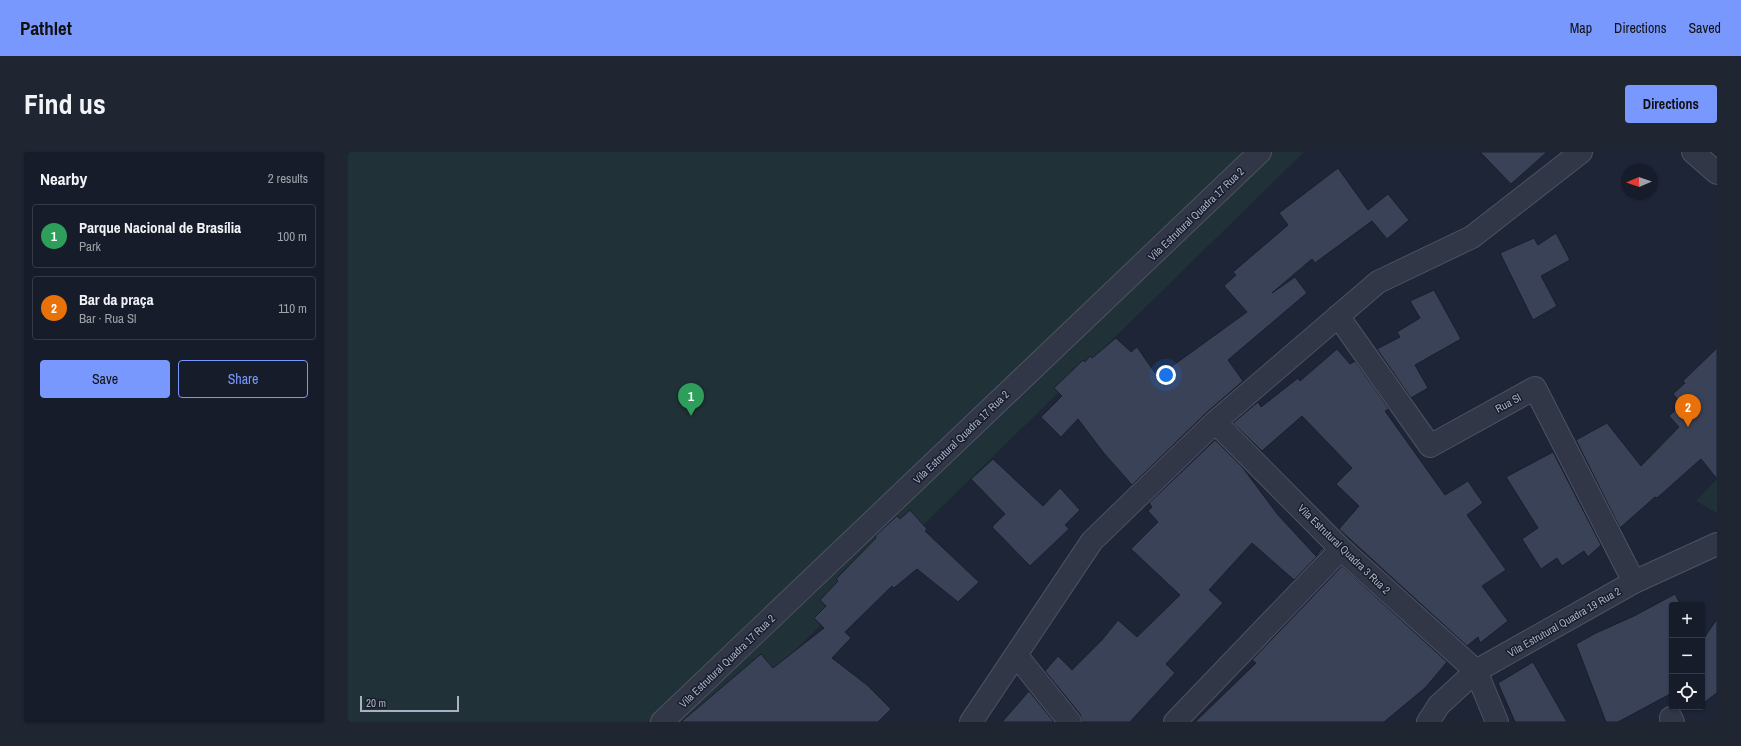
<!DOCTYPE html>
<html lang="en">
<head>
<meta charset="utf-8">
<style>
  :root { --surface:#161c29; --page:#1f2531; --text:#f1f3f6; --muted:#9ea1a8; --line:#353a46; --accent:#7898fd }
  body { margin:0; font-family:"Archivo Narrow",sans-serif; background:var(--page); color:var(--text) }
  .controls { position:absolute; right:12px; bottom:12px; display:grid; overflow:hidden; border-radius:4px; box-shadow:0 1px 3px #0004 }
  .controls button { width:36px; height:36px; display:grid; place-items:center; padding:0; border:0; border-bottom:1px solid var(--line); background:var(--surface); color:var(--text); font:20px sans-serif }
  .compass { position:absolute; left:1273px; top:12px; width:36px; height:36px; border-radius:50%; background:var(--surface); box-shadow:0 1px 3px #0004; rotate:268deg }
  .scale { position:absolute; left:12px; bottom:10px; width:99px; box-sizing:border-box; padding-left:4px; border:2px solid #abb1c5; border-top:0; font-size:11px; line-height:14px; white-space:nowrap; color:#abb1c5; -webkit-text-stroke:3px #171d2b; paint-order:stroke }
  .you { position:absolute; left:818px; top:223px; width:14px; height:14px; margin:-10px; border:3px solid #fff; border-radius:50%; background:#1a73e8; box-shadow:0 0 0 6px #1a73e833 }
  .badge { display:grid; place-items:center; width:26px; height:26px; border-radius:50%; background:var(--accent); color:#fff; font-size:13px; font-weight:700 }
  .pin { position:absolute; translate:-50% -33px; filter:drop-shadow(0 1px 2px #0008) }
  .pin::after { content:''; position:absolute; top:21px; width:14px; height:12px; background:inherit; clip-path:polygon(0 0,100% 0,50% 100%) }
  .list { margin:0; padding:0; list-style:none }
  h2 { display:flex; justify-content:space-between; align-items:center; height:52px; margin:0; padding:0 16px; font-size:17px }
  h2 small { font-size:13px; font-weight:400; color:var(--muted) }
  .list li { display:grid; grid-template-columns:26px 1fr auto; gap:12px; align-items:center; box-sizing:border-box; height:64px; margin:0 8px 8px; padding:0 8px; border:1px solid var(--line); border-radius:4px }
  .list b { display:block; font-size:15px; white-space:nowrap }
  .list p { margin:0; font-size:13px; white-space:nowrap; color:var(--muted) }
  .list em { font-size:13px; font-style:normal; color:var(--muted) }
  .actions { display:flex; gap:8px; padding:12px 16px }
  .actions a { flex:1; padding:9px 0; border:1px solid var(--accent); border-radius:4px; text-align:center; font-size:14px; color:var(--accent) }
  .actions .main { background:var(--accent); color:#111 }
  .icon { flex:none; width:22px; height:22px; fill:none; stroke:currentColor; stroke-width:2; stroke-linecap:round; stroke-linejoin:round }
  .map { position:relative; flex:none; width:1369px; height:570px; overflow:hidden; border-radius:4px }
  header { display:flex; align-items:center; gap:24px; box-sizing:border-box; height:56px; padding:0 20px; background:var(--accent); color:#111 }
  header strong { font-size:19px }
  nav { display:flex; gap:22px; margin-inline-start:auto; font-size:14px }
  .intro { display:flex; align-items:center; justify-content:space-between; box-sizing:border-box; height:96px; padding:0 24px }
  h1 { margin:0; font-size:28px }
  .button { padding:10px 18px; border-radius:4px; background:var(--accent); color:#111; font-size:14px; font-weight:700 }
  main { display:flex; gap:24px; padding:0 24px }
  aside { flex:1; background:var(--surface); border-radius:4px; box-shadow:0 1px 3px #0004 }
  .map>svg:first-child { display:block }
  .green { fill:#203238 }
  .building { fill:#3a4258; stroke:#191f2e }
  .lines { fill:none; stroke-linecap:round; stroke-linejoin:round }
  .minor-casing { stroke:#4c5263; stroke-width:24 }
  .minor { stroke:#323747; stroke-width:22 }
  .labels { text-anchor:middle; stroke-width:3; stroke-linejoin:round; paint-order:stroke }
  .street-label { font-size:11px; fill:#abb1c5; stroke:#171d2b }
</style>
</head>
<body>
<header>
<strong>Pathlet</strong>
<nav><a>Map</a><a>Directions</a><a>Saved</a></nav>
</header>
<div class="intro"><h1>Find us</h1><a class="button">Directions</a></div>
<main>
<aside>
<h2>Nearby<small>2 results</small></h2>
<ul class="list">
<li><span class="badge" style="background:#2e9e5b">1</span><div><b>Parque Nacional de Brasília</b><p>Park</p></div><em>100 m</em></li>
<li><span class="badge" style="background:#e8710a">2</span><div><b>Bar da praça</b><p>Bar · Rua Sl</p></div><em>110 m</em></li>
</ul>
<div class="actions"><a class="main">Save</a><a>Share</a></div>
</aside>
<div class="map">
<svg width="1369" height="570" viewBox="0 0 1369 570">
  <rect width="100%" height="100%" fill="#1e2537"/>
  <path class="green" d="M 0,0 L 956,0 L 374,570 L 0,570 Z
    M 1369,327 L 1369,361 L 1348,349 Z"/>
  <path class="building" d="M 1132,0 L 1199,0 L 1163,32 Z
    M 990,16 L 1020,58 L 1040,42 L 1061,68 L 1039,87 L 1024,69 L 967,111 L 964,107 L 924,141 L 947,125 L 959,141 L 880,208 L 895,229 L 858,261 L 784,333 L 755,300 L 730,267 L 713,285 L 693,265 L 714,244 L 706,236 L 735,208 L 737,210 L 742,204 L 744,206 L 768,186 L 783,200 L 789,195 L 807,221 L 813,216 L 816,220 L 899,160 L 876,134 L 888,123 L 885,120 L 940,73 L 931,61 Z
    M 1208,81 L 1222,108 L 1193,124 L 1209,154 L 1185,168 L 1152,101 L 1186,86 L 1190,93 Z
    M 1086,138 L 1113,187 L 1067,213 L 1080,236 L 1063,246 L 1029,197 L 1052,185 L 1049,180 L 1072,166 L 1062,149 Z
    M 1369,196 L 1369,327 L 1353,307 L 1309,346 L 1307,345 L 1272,376 L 1228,288 L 1259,271 L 1293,314 L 1331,275 L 1321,264 L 1334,252 L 1325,242 L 1337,231 L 1335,229 Z
    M 989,197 L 1002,212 L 1007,209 L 1041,257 L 1037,259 L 1097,343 L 1120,329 L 1135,351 L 1119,363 L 1158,418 L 1134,434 L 1160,469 L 1132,491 L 1130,485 L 1119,494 L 991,377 L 1011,354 L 988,332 L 1004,316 L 954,264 L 914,299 L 885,271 L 910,250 L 913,255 L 950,226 L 952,229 Z
    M 867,288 L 895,316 L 930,363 L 968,404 L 974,396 L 976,397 L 946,428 L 904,391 L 861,438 L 875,451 L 818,512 L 827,521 L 782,570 L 734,570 L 732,562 L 697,519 L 710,504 L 724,518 L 754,488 L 770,468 L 789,485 L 832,443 L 783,397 L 810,370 L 800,359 L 804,355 L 801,351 Z
    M 1205,300 L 1253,393 L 1240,405 L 1236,399 L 1214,414 L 1209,406 L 1193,417 L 1174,387 L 1190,376 L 1158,325 Z
    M 645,307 L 695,354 L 712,336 L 732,358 L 717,373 L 721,377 L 682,414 L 644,375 L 657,362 L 623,327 Z
    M 562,358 L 579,377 L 577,379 L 631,430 L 610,450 L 569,417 L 546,436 L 544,434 L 497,480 L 503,486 L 484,506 L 519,533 L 543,557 L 530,570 L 333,570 L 413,502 L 425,516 L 476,476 L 466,466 L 478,454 L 472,448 L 490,429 L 488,427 L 528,386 L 527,384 L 549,364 L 552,367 Z
    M 994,414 L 1099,510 L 1077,536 L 1036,570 L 847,570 L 908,511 L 904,508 Z
    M 1327,442 L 1333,453 L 1324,453 L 1324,541 L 1270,570 L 1258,570 L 1228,492 L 1248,481 L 1286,464 Z
    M 1369,467 L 1369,541 L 1354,552 L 1354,489 Z
    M 1185,510 L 1219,570 L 1167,570 L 1150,531 Z
    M 681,539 L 706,570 L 654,570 Z"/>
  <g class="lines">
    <defs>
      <path id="minor" d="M 1345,0 L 1369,21
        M 990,164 L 1082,294 L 1187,236 L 1286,430
        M 867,270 L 993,397 L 1128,519 L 1149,570
        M 668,503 L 722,570
        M 1323,566 L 1325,570
        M 314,570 L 912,0
        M 623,570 L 744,389 L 867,270 L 1030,130 L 1124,85 L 1233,0
        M 827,570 L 993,397
        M 1080,570 L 1091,553 L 1128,519 L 1286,430 L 1369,392"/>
    </defs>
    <use href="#minor" class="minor-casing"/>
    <use href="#minor" class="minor"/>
  </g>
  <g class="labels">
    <g class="street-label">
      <text transform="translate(848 62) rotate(-44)" y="4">Vila Estrutural Quadra 17 Rua 2</text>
      <text transform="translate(1160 251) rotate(-29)" y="4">Rua Sl</text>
      <text transform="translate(613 285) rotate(-44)" y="4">Vila Estrutural Quadra 17 Rua 2</text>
      <text transform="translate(996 397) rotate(44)" y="4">Vila Estrutural Quadra 3 Rua 2</text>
      <text transform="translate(1216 470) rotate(-30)" y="4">Vila Estrutural Quadra 19 Rua 2</text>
      <text transform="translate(379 509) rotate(-44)" y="4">Vila Estrutural Quadra 17 Rua 2</text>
    </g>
  </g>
</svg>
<div class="controls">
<button>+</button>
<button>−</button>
<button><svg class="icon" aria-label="locate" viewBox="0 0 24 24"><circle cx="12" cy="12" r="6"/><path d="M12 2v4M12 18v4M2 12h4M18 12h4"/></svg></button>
</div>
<svg class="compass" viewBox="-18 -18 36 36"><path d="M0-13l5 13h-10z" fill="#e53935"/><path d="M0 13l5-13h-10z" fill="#9ea1a8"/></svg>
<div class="scale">20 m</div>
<div class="you"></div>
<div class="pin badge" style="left:343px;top:264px;background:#2e9e5b">1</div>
<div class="pin badge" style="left:1340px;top:275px;background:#e8710a">2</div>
</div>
</main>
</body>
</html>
